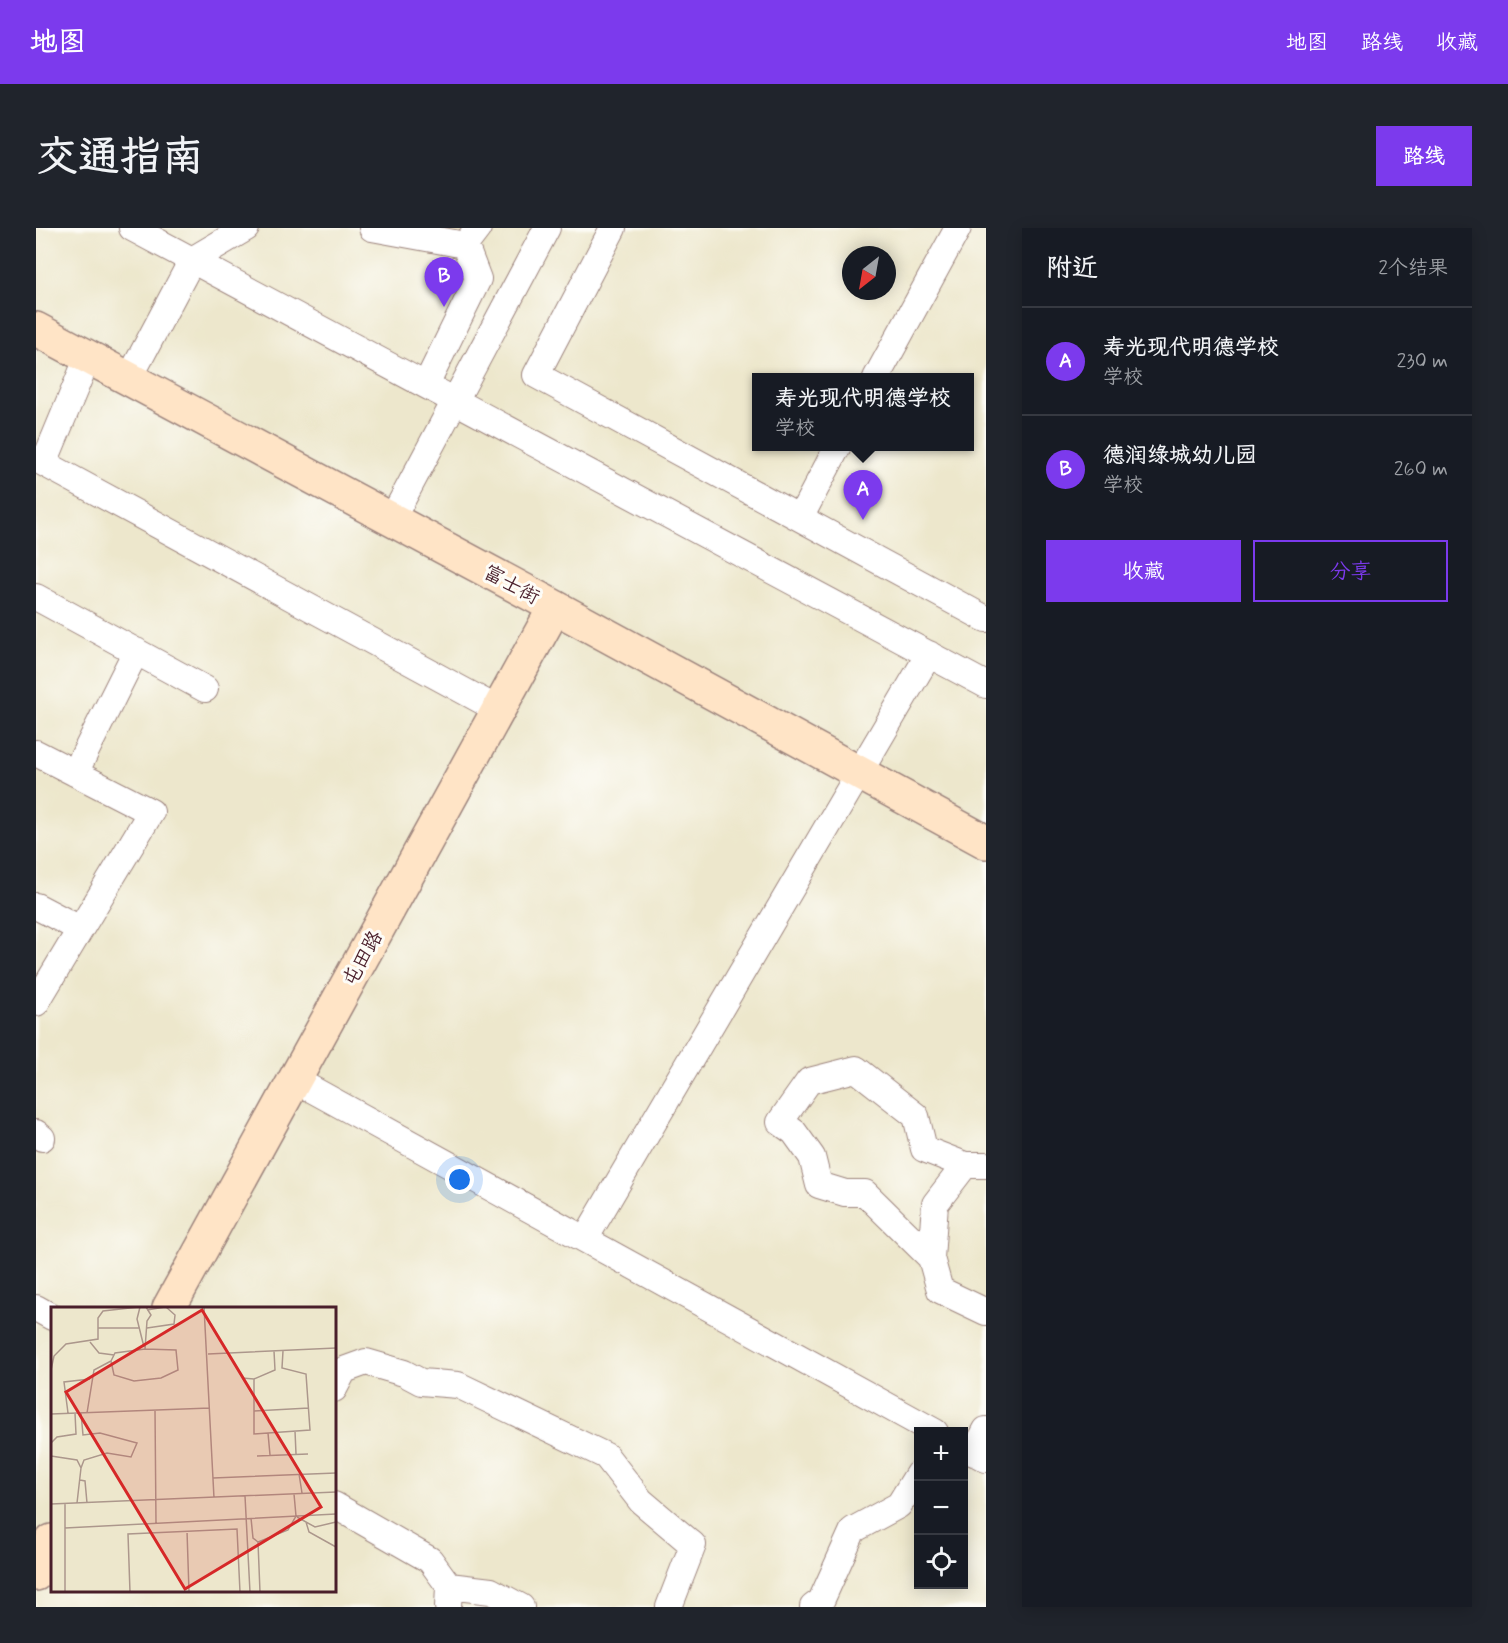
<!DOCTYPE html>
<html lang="zh">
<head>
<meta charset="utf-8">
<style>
  :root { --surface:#171b24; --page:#20242c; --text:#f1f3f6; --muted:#9ea1a6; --line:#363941; --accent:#7c3aed }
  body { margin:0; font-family:Mynerve,"LXGW WenKai TC",sans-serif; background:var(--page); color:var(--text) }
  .controls { position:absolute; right:18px; bottom:18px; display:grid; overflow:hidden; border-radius:0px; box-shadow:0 3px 15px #0003 }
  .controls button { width:54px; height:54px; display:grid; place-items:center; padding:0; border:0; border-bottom:2px solid var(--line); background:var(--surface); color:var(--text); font:30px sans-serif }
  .compass { position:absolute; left:806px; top:18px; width:54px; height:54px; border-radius:50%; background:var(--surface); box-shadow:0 3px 15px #0003; rotate:211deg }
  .you { position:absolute; left:424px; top:952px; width:21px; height:21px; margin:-15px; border:4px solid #fff; border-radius:50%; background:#1a73e8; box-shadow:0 0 0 9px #1a73e833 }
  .badge { display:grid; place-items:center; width:39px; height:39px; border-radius:50%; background:var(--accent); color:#fff; font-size:20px; font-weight:700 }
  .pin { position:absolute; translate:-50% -50px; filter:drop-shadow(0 2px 3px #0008) }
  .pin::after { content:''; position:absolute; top:32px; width:21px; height:18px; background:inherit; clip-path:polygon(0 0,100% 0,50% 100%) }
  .popup { position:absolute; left:716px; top:145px; width:222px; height:78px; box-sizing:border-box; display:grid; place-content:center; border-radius:0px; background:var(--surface); filter:drop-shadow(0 2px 4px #0005); font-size:20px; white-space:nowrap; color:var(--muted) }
  .popup b { font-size:22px; color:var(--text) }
  .popup::after { content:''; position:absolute; left:50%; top:100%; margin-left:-12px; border:12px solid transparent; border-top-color:var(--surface) }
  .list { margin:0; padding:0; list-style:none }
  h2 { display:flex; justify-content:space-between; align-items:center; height:78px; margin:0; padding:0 24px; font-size:26px }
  h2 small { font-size:20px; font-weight:400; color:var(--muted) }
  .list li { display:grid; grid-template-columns:39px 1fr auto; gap:18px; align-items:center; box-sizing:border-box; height:108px; padding:0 24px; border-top:2px solid var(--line) }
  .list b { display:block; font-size:22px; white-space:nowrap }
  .list p { margin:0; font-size:20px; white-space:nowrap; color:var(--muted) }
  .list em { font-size:20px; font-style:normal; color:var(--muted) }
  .actions { display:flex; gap:12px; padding:18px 24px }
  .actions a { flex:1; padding:14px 0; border:2px solid var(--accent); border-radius:0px; text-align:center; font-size:21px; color:var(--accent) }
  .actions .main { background:var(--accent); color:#fff }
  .icon { flex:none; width:33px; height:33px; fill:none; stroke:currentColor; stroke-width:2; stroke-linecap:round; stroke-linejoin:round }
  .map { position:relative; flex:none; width:950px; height:1379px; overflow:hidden; border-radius:0px }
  header { display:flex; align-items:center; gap:36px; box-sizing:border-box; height:84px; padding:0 30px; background:var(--accent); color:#fff }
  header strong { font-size:28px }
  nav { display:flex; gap:33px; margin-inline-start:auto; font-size:21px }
  .intro { display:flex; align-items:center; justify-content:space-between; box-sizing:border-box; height:144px; padding:0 36px }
  h1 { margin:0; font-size:42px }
  .button { padding:15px 27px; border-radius:0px; background:var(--accent); color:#fff; font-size:21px; font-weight:700 }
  main { display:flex; gap:36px; padding:0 36px }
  aside { flex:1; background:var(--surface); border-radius:0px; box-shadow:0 3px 15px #0003 }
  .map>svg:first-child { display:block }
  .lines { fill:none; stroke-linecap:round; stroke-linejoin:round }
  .street-casing { stroke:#9c837c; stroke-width:28 }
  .secondary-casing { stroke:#9c837c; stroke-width:36 }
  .street { stroke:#fff; stroke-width:26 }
  .secondary { stroke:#ffe4c6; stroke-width:33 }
  .labels { text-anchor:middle; stroke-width:6; stroke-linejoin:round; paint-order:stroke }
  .street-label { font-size:20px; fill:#4a1f2b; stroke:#fdfcf7 }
  .inset-road { fill:none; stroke:#ac978c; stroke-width:1.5 }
  .view { fill:#d62828; fill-opacity:0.15; stroke:#d62828; stroke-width:3 }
  .inset-edge { fill:none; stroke:#4a1f2b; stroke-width:3 }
</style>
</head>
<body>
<header>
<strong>地图</strong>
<nav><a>地图</a><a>路线</a><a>收藏</a></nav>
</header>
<div class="intro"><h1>交通指南</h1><a class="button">路线</a></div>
<main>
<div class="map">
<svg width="950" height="1379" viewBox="0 0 950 1379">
  <rect width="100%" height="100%" fill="#fdfcf7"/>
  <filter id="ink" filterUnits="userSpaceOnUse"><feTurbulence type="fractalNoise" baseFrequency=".0167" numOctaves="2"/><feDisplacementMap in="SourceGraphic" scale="12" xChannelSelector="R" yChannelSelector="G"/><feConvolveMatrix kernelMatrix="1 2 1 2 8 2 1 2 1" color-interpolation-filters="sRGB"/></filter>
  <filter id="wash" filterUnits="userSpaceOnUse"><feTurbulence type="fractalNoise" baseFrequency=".008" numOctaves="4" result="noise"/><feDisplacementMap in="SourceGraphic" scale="24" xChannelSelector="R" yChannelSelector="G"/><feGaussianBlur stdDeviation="1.35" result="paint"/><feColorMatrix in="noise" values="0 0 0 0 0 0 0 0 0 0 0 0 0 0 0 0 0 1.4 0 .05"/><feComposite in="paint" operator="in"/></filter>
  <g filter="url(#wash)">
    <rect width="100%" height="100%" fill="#ede7cc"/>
  </g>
  <g filter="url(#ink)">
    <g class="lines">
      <defs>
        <path id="street" d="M 96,0 L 950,457
          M 336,0 L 429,17 L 442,0
          M 577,0 L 500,147 L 950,391
          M 840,150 L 922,0
          M 93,151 L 156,32 L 210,0
          M 390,157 L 442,51 L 429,17
          M 0,231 L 463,482
          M 8,235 L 52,129
          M 764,290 L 802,218
          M 356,291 L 511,0
          M 0,369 L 169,461
          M 0,525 L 115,584 L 0,775
          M 39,545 L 100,423
          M 0,678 L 44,701
          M 259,852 L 899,1204
          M 0,905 L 6,910
          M 950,937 L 929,937 L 888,921 L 880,888 L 820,841 L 773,853 L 744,894 L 758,904 L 776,929 L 783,957 L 809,965 L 829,965 L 895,1030 L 904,1062 L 950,1084
          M 549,1011 L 893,426
          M 895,1030 L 899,976 L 929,937
          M 0,1080 L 16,1089
          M 298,1161 L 308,1142 L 330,1134 L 368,1145 L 385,1154 L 422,1157 L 570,1228 L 605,1273 L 657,1317 L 633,1379
          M 928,1219 L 950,1231
          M 938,1225 L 950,1202
          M 298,1277 L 394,1332 L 413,1358 L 412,1379
          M 413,1358 L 455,1363 L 485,1379
          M 777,1379 L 785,1373 L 817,1302 L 863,1277 L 882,1246"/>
        <path id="secondary" d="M 0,101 L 519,379 L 950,614
          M 133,1080 L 519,379
          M 0,1346 L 16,1313"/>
      </defs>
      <use href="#street" class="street-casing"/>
      <use href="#secondary" class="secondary-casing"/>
      <use href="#street" class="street"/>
      <use href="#secondary" class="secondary"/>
    </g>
  </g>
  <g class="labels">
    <g class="street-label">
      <text transform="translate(476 356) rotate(28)" y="7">富士街</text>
      <text transform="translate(326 730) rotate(-61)" y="7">屯田路</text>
    </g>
  </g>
  <g transform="translate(15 1079)">
    <rect width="285" height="285" fill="#ede7cc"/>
    <path class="inset-road" d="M 89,0 L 86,12 L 93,40M 153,0 L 163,191M 96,3 L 114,0M 47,21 L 89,21M 96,21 L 123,17 L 124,8 L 115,0M 39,35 L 48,46 L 63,48M 94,42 L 125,43 L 127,63 L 110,71 L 83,74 L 63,68 L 60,54 L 64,46 ZM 94,42 L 96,14 L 100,8 L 95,0M 157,47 L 285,41M 0,63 L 3,49 L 15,37 L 47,32 L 47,11 L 52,4 L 88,0M 191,71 L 203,72 L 224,63 L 223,44M 203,72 L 203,127 L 259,123 L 255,67 L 231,61 L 232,44M 104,103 L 105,216M 203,104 L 258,101M 17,106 L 13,75 L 39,72M 36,106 L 43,63 L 60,54M 0,107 L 159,101M 244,124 L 245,147M 217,126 L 219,148M 0,136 L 6,130 L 25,127 L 24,106M 0,149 L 26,153 L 30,161 L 26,196M 206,149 L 257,147M 30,161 L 33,153 L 56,146 L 80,150 L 86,136 L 49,126 L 32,128 L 30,106M 248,167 L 251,186M 162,171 L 285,166M 29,173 L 34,174 L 36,196M 194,189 L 199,285M 0,197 L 285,185M 246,210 L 264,220 L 285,215M 200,211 L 202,231 L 207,235M 255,215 L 258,225 L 285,240M 14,221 L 285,207M 136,224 L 138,285M 14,285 L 14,197M 79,285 L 77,227 L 186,222 L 189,285M 209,285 L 207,235 L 237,223 L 245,209 L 243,187"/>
    <path class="view" d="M 151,3 L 270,200 L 134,282 L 15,85 Z"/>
    <rect width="285" height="285" class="inset-edge"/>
  </g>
</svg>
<div class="controls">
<button>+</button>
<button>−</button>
<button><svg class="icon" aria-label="locate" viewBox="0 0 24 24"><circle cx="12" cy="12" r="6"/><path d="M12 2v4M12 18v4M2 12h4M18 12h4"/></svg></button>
</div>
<svg class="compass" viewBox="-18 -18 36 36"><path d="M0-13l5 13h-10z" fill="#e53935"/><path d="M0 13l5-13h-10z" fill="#9ea1a6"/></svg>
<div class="you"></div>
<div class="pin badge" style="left:827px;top:292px">A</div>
<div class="popup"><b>寿光现代明德学校</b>学校</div>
<div class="pin badge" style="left:408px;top:79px">B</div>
</div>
<aside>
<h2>附近<small>2个结果</small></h2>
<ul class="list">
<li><span class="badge">A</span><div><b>寿光现代明德学校</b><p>学校</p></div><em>230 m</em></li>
<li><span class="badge">B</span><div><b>德润绿城幼儿园</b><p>学校</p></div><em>260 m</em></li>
</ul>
<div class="actions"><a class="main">收藏</a><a>分享</a></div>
</aside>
</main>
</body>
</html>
